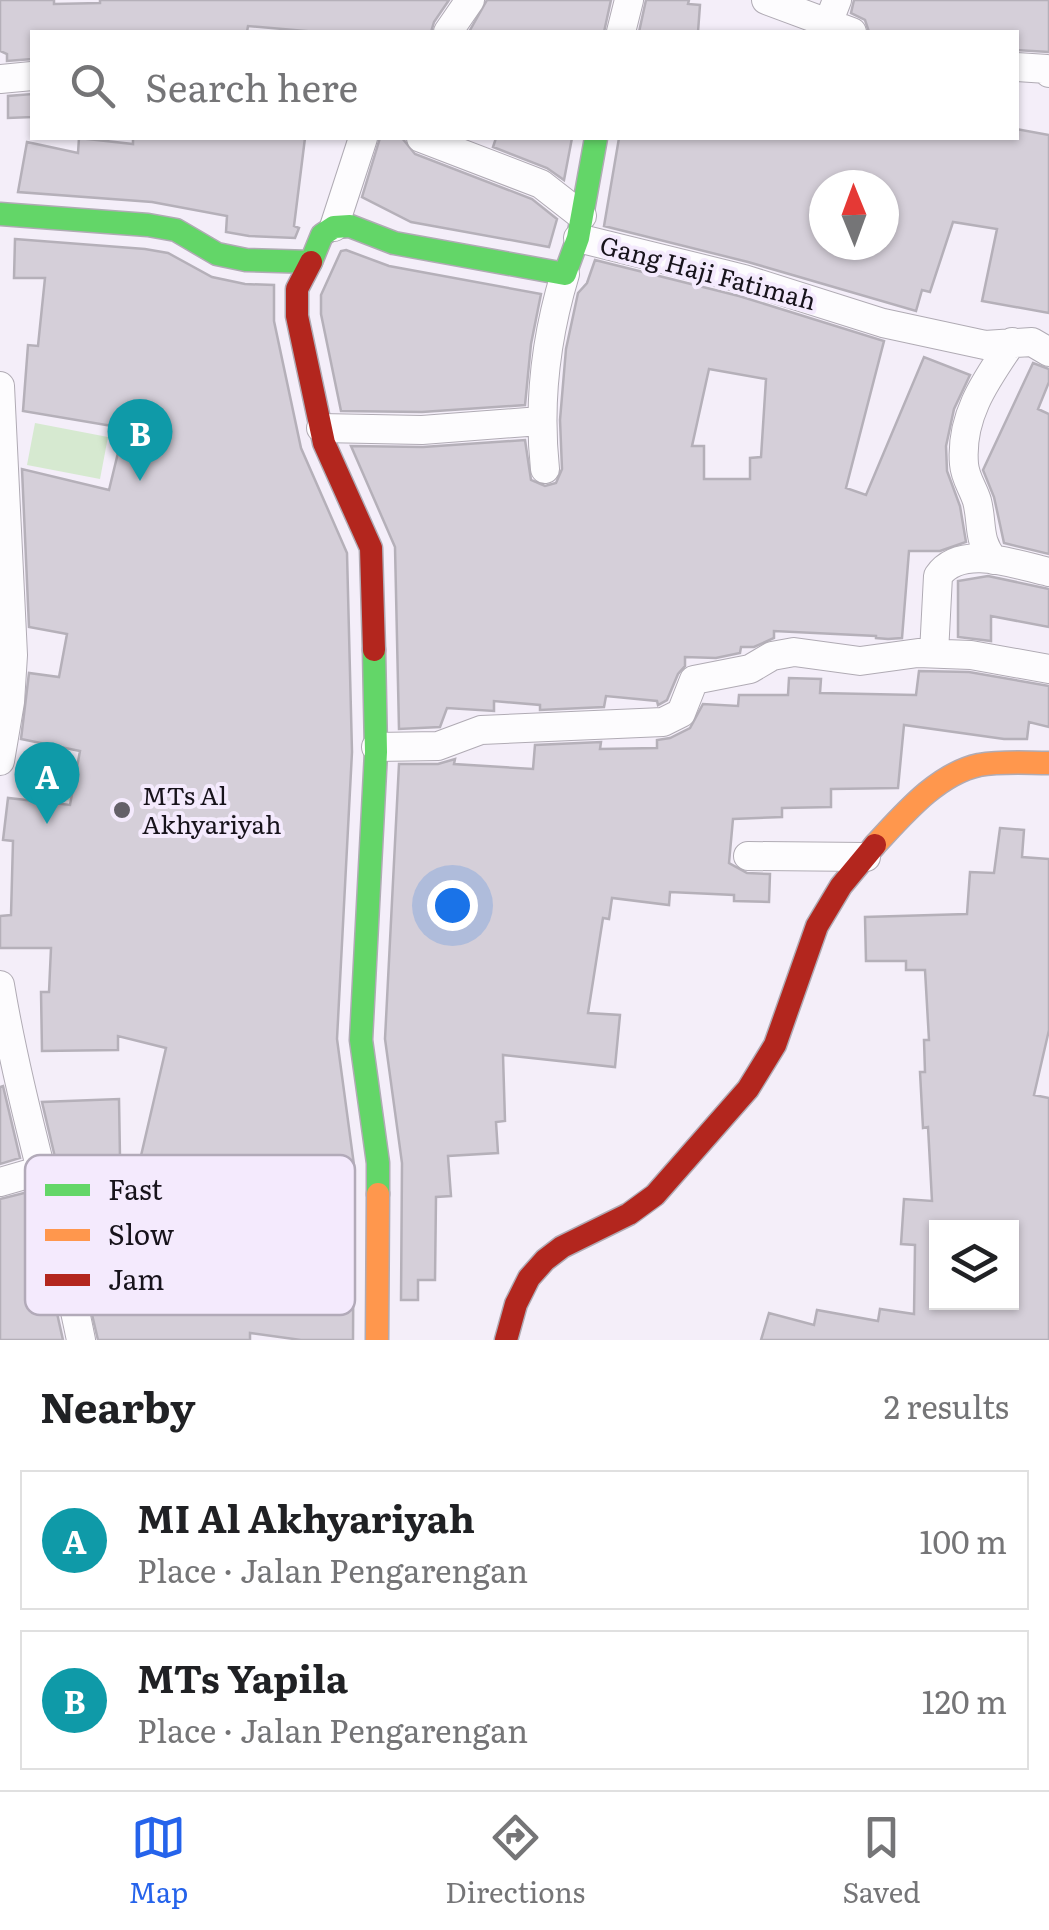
<!DOCTYPE html>
<html lang="en">
<head>
<meta charset="utf-8">
<style>
  :root { --surface:#fff; --page:#f6f6f6; --text:#202124; --muted:#757577; --line:#e0e0e0; --accent:#2563eb }
  body { margin:0; font-family:Literata,serif; background:var(--page); color:var(--text) }
  .controls { position:absolute; right:30px; bottom:30px; display:grid; overflow:hidden; border-radius:0px; box-shadow:0 2px 8px #0004 }
  .controls button { width:90px; height:90px; display:grid; place-items:center; padding:0; border:0; border-bottom:2px solid var(--line); background:var(--surface); color:var(--text); font:50px sans-serif }
  .compass { position:absolute; left:809px; top:170px; width:90px; height:90px; border-radius:50%; background:var(--surface); box-shadow:0 2px 8px #0004; rotate:359deg }
  .you { position:absolute; left:452px; top:905px; width:35px; height:35px; margin:-25px; border:8px solid #fff; border-radius:50%; background:#1a73e8; box-shadow:0 0 0 15px #1a73e833 }
  .badge { display:grid; place-items:center; width:65px; height:65px; border-radius:50%; background:var(--accent); color:#fff; font-size:32px; font-weight:700 }
  .pin { position:absolute; translate:-50% -82px; filter:drop-shadow(0 2px 5px #0008) }
  .pin::after { content:''; position:absolute; top:52px; width:35px; height:30px; background:inherit; clip-path:polygon(0 0,100% 0,50% 100%) }
  .list { margin:0; padding:0; list-style:none }
  h2 { display:flex; justify-content:space-between; align-items:center; height:130px; margin:0; padding:0 40px; font-size:42px }
  h2 small { font-size:32px; font-weight:400; color:var(--muted) }
  .list li { display:grid; grid-template-columns:65px 1fr auto; gap:30px; align-items:center; box-sizing:border-box; height:140px; margin:0 20px 20px; padding:0 20px; border:2px solid var(--line); border-radius:0px }
  .list b { display:block; font-size:38px; white-space:nowrap }
  .list p { margin:0; font-size:32px; white-space:nowrap; color:var(--muted) }
  .list em { font-size:32px; font-style:normal; color:var(--muted) }
  .icon { flex:none; width:55px; height:55px; fill:none; stroke:currentColor; stroke-width:2; stroke-linecap:round; stroke-linejoin:round }
  .map { position:relative; flex:none; width:1049px; height:1340px; overflow:hidden }
  .search { position:absolute; background:var(--surface); box-shadow:0 2px 8px #0004; left:30px; right:30px; top:30px; height:110px; display:flex; align-items:center; gap:25px; box-sizing:border-box; padding:0 35px; border-radius:0px; color:var(--muted); font-size:38px }
  .sheet { height:450px; background:var(--surface) }
  nav { display:flex; justify-content:space-around; align-items:center; box-sizing:border-box; height:140px; border-top:2px solid var(--line); background:var(--surface); font-size:28px; color:var(--muted) }
  nav a { display:grid; justify-items:center; gap:5px }
  nav .on { color:var(--accent) }
  .map>svg:first-child { display:block }
  .green { fill:#d6e9d0 }
  .building { fill:#d5cfd9; stroke:#b5b0b9; stroke-width:2.5; fill-rule:evenodd }
  .lines { fill:none; stroke-linecap:round; stroke-linejoin:round }
  .street-casing { stroke:#b0abb4; stroke-width:30 }
  .fast-casing { stroke:#b0abb4; stroke-width:25 }
  .slow-casing { stroke:#b0abb4; stroke-width:25 }
  .jam-casing { stroke:#b0abb4; stroke-width:25 }
  .street { stroke:#fdfcfe; stroke-width:28 }
  .fast { stroke:#63d668; stroke-width:22 }
  .slow { stroke:#ff974d; stroke-width:22 }
  .jam { stroke:#b3261e; stroke-width:22 }
  .poi-dot { fill:#646069; stroke:#f4eafd; stroke-width:4 }
  .labels { text-anchor:middle; stroke-width:8; stroke-linejoin:round; paint-order:stroke }
  .street-label { font-size:25px; fill:#17131b; stroke:#f4eafd }
  .poi-label { font-size:25px; fill:#17131b; stroke:#f4eafd; text-anchor:start }
  .key { fill:#f4eafd; stroke:#b2aab9; stroke-width:2.5 }
  .key-label { font-size:28px; fill:#17131b }
</style>
</head>
<body>
<div class="map">
<svg width="1049" height="1340" viewBox="0 0 1049 1340">
  <rect width="100%" height="100%" fill="#f4eef9"/>
  <path class="green" d="M 35,423 L 108,437 L 100,479 L 27,465 Z
    M 30,765 L 96,778 L 91,805 L 25,791 Z"/>
  <path class="building" d="M 0,0 L 54,0 L 54,4 L 100,3 L 100,0 L 449,0 L 434,22 L 431,32 L 317,32 L 248,26 L 247,32 L 32,32 L 32,59 L 7,61 L 7,54 L 0,51 Z
    M 487,0 L 611,0 L 604,32 L 469,32 Z
    M 646,0 L 689,0 L 688,4 L 700,5 L 698,32 L 639,32 Z
    M 854,0 L 1049,0 L 1049,52 L 1016,50 L 1016,32 L 869,32 L 865,20 L 851,13 Z
    M 32,94 L 32,117 L 8,118 L 8,96 Z
    M 1016,129 L 1049,135 L 1049,313 L 982,301 L 997,229 L 953,222 L 930,292 L 922,290 L 916,311 L 748,262 L 604,226 L 619,138 L 1016,138 ZM 824,185 L 884,185 L 884,245 L 824,245 Z
    M 79,138 L 133,144 L 133,138 L 305,138 L 294,226 L 299,228 L 295,238 L 249,236 L 226,232 L 227,216 L 152,202 L 18,192 L 27,142 L 78,153 Z
    M 380,138 L 402,138 L 415,154 L 532,199 L 557,219 L 549,247 L 411,222 L 362,197 Z
    M 496,138 L 572,138 L 564,180 L 547,168 L 493,147 Z
    M 15,239 L 145,249 L 168,253 L 212,277 L 245,284 L 274,285 L 274,321 L 301,448 L 347,553 L 352,752 L 337,1039 L 354,1165 L 353,1340 L 301,1340 L 250,1333 L 250,1340 L 98,1340 L 42,1102 L 119,1099 L 121,1216 L 127,1216 L 166,1048 L 118,1036 L 118,1050 L 42,1051 L 41,992 L 49,992 L 51,948 L 0,948 L 0,916 L 11,915 L 13,841 L 3,840 L 8,798 L 70,805 L 80,751 L 21,739 L 29,673 L 59,677 L 67,634 L 29,627 L 22,469 L 109,490 L 124,428 L 23,411 L 28,345 L 38,346 L 45,278 L 14,278 Z
    M 346,250 L 389,266 L 541,294 L 531,344 L 525,405 L 422,412 L 341,411 L 321,314 L 321,295 L 341,251 Z
    M 595,260 L 739,296 L 884,341 L 846,488 L 866,495 L 924,357 L 970,375 L 954,409 L 946,446 L 947,471 L 960,506 L 966,542 L 940,551 L 909,551 L 902,638 L 888,639 L 876,638 L 876,636 L 774,631 L 774,638 L 754,647 L 741,647 L 740,653 L 716,658 L 685,657 L 685,666 L 678,674 L 667,700 L 658,705 L 657,701 L 606,696 L 604,707 L 540,710 L 540,705 L 494,701 L 494,711 L 447,708 L 440,727 L 399,729 L 395,547 L 351,446 L 423,447 L 525,440 L 531,480 L 545,486 L 556,483 L 562,469 L 560,420 L 566,349 L 578,293 L 587,283 ZM 709,369 L 766,379 L 761,457 L 750,458 L 750,479 L 704,479 L 704,446 L 692,446 Z
    M 1033,363 L 1049,369 L 1049,382 L 1038,409 L 1049,414 L 1049,554 L 1004,543 L 994,497 L 983,470 Z
    M 988,576 L 1049,589 L 1049,627 L 991,616 L 991,641 L 958,637 L 958,581 Z
    M 919,671 L 969,672 L 1049,686 L 1049,727 L 1029,722 L 1027,739 L 1004,739 L 904,725 L 898,788 L 831,789 L 831,807 L 782,808 L 782,817 L 733,819 L 729,863 L 747,873 L 770,874 L 769,902 L 734,901 L 734,895 L 670,892 L 669,905 L 612,898 L 609,919 L 603,918 L 588,1013 L 620,1015 L 615,1067 L 503,1055 L 505,1121 L 496,1122 L 498,1153 L 448,1156 L 451,1196 L 436,1197 L 435,1280 L 418,1280 L 418,1300 L 401,1300 L 402,1163 L 385,1039 L 399,764 L 438,764 L 455,759 L 454,764 L 533,769 L 535,745 L 601,742 L 600,749 L 657,748 L 657,740 L 670,738 L 690,728 L 703,704 L 738,706 L 739,695 L 788,695 L 789,678 L 821,679 L 820,693 L 916,695 Z
    M 1000,828 L 1024,830 L 1022,857 L 1049,859 L 1049,1030 L 1034,1095 L 1049,1098 L 1049,1340 L 761,1340 L 769,1313 L 814,1325 L 817,1310 L 878,1321 L 880,1309 L 914,1314 L 915,1245 L 901,1244 L 904,1199 L 932,1201 L 928,1127 L 923,1128 L 920,1072 L 925,1072 L 924,1040 L 929,1040 L 925,970 L 906,970 L 906,961 L 866,961 L 865,917 L 967,914 L 970,872 L 994,873 ZM 936,1228 L 1012,1228 L 1012,1307 L 936,1304 Z
    M 3,1086 L 20,1158 L 0,1164 L 0,1087 Z
    M 28,1192 L 44,1255 L 63,1340 L 0,1340 L 0,1199 Z"/>
  <g class="lines">
    <defs>
      <path id="street" d="M 766,0 L 852,32
        M 827,26 L 837,0
        M 448,32 L 470,0
        M 621,32 L 629,0
        M 1016,67 L 1047,69 L 1049,73
        M 0,79 L 32,76
        M 421,138 L 541,184 L 582,216
        M 334,227 L 363,138
        M 578,238 L 744,279 L 883,323 L 985,345 L 1032,342 L 1049,352
        M 0,386 L 13,655 L 10,702 L 0,761
        M 321,428 L 422,430 L 540,421
        M 545,469 C 538,403 546,337 565,274
        M 994,560 C 977,540 983,524 977,501 C 973,488 965,478 964,464 C 960,415 987,379 1012,342
        M 934,653 L 938,576 C 961,543 1017,565 1049,572
        M 376,747 L 438,746 L 481,730 L 663,722 L 681,713 L 694,680 L 750,669 L 772,656 L 794,652 L 860,661 L 918,653 L 971,655 L 1049,669
        M 748,856 L 866,857
        M 0,985 C 20,1104 57,1221 81,1340
        M 0,1182 L 42,1170"/>
      <path id="fast" d="M 0,214 L 148,225 L 176,230 L 217,254 L 246,260 L 311,262 L 322,235 L 334,227 L 350,226 L 394,243 L 565,274 L 578,238 L 596,138
        M 374,650 L 376,752 L 361,1040 L 378,1163 L 378,1194"/>
      <path id="slow" d="M 875,845 C 903,815 937,774 979,765 C 1002,761 1026,763 1049,763
        M 377,1340 L 378,1194"/>
      <path id="jam" d="M 311,262 L 297,289 L 297,316 L 324,443 L 371,548 L 374,650
        M 506,1340 L 516,1304 L 529,1278 L 545,1260 L 562,1247 L 629,1214 L 655,1195 L 748,1089 L 775,1045 L 817,926 L 841,886 L 875,845"/>
    </defs>
    <use href="#street" class="street-casing"/>
    <use href="#fast" class="fast-casing"/>
    <use href="#slow" class="slow-casing"/>
    <use href="#jam" class="jam-casing"/>
    <use href="#street" class="street"/>
    <use href="#fast" class="fast"/>
    <use href="#slow" class="slow"/>
    <use href="#jam" class="jam"/>
  </g>
  <circle class="poi-dot" cx="122" cy="810" r="10"/>
  <g class="labels">
    <g class="street-label">
      <text transform="translate(708 273) rotate(15)" y="9">Gang Haji Fatimah</text>
    </g>
    <g class="poi-label">
      <text x="142" y="805">MTs Al<tspan x="142" dy="29">Akhyariyah</tspan></text>
    </g>
  </g>
  <rect x="25" y="1155" width="330" height="160" rx="15" class="key"/>
  <rect x="45" y="1184" width="45" height="12" fill="#63d668"/>
  <rect x="45" y="1229" width="45" height="12" fill="#ff974d"/>
  <rect x="45" y="1274" width="45" height="12" fill="#b3261e"/>
  <g class="key-label">
    <text x="108" y="1200">Fast</text>
    <text x="108" y="1245">Slow</text>
    <text x="108" y="1290">Jam</text>
  </g>
</svg>
<div class="controls">
<button><svg class="icon" aria-label="layers" viewBox="0 0 24 24"><path d="M12 4l9 5-9 5-9-5zM3 14l9 5 9-5"/></svg></button>
</div>
<svg class="compass" viewBox="-18 -18 36 36"><path d="M0-13l5 13h-10z" fill="#e53935"/><path d="M0 13l5-13h-10z" fill="#757577"/></svg>
<div class="you"></div>
<div class="pin badge" style="left:47px;top:824px;background:#0f9aa8">A</div>
<div class="pin badge" style="left:140px;top:481px;background:#0f9aa8">B</div>
<div class="search"><svg class="icon" aria-label="search" viewBox="0 0 24 24"><circle cx="10" cy="10" r="6"/><path d="M15 15l6 6"/></svg>Search here</div>
</div>
<section class="sheet">
<h2>Nearby<small>2 results</small></h2>
<ul class="list">
<li><span class="badge" style="background:#0f9aa8">A</span><div><b>MI Al Akhyariyah</b><p>Place · Jalan Pengarengan</p></div><em>100 m</em></li>
<li><span class="badge" style="background:#0f9aa8">B</span><div><b>MTs Yapila</b><p>Place · Jalan Pengarengan</p></div><em>120 m</em></li>
</ul>
</section>
<nav>
<a class="on"><svg class="icon" aria-label="map" viewBox="0 0 24 24"><path d="M3 6l6-2 6 2 6-2v14l-6 2-6-2-6 2zM9 4v14M15 6v14"/></svg>Map</a>
<a><svg class="icon" aria-label="directions" viewBox="0 0 24 24"><path d="M12 3l9 9-9 9-9-9zM9 14v-3h6M13 9l2 2-2 2"/></svg>Directions</a>
<a><svg class="icon" aria-label="saved" viewBox="0 0 24 24"><path d="M7 4h10v16l-5-4-5 4z"/></svg>Saved</a>
</nav>
</body>
</html>
